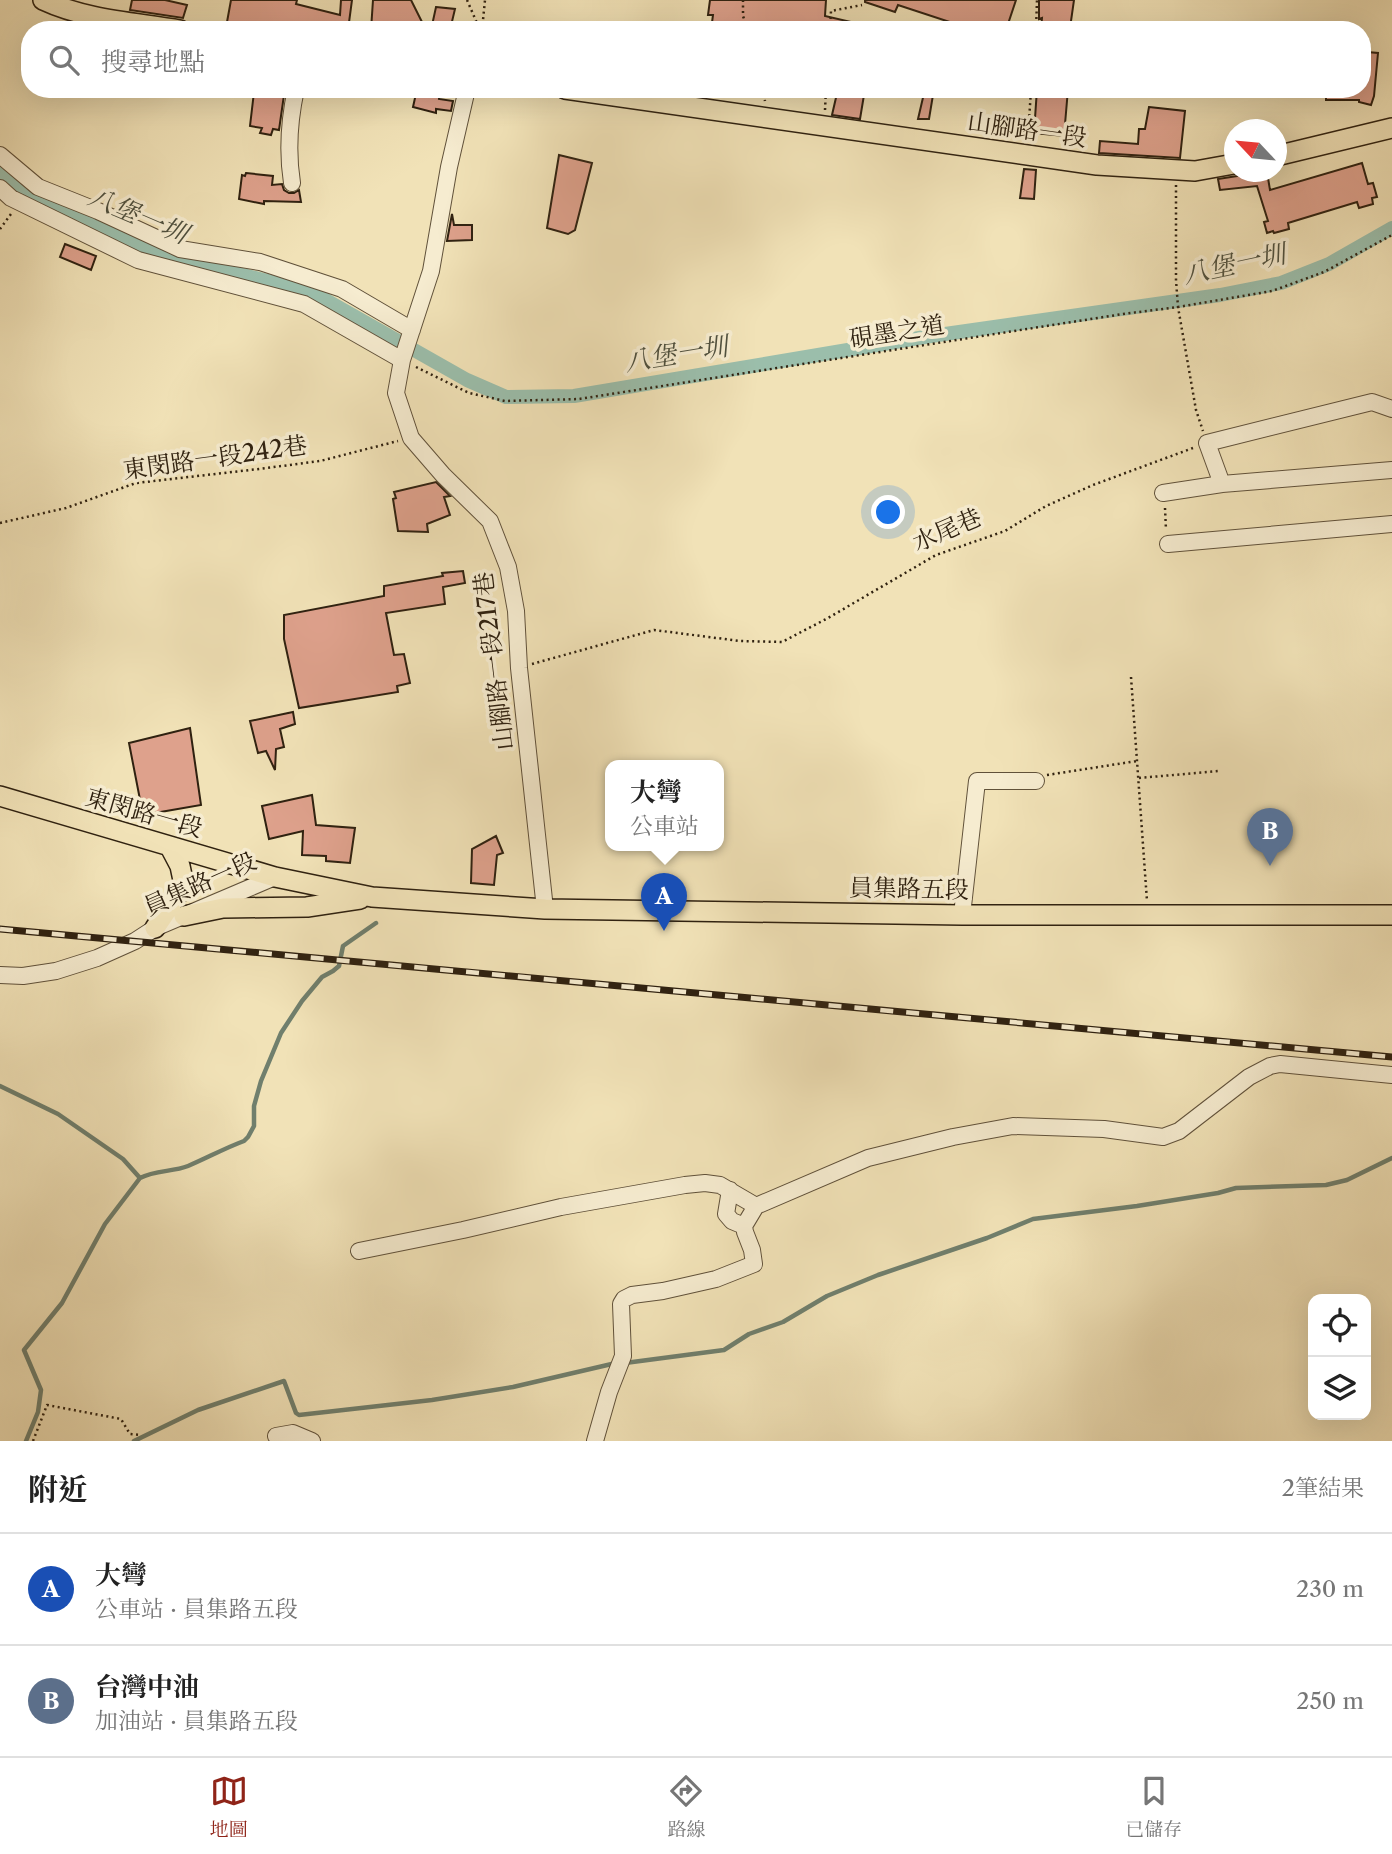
<!DOCTYPE html>
<html lang="zh-TW">
<head>
<meta charset="utf-8">
<style>
  :root { --surface:#fff; --page:#f2f2f2; --text:#222; --muted:#767676; --line:#e0e0e0; --accent:#8f2418 }
  body { margin:0; font-family:"Libre Caslon Text","Noto Serif TC",serif; background:var(--page); color:var(--text) }
  .controls { position:absolute; right:21px; bottom:21px; display:grid; overflow:hidden; border-radius:14px; box-shadow:0 7px 28px #0002 }
  .controls button { width:63px; height:63px; display:grid; place-items:center; padding:0; border:0; border-bottom:2px solid var(--line); background:var(--surface); color:var(--text); font:35px sans-serif }
  .compass { position:absolute; left:1224px; top:119px; width:63px; height:63px; border-radius:50%; background:var(--surface); box-shadow:0 7px 28px #0002; rotate:296deg }
  .you { position:absolute; left:889px; top:513px; width:24px; height:24px; margin:-18px; border:5px solid #fff; border-radius:50%; background:#1a73e8; box-shadow:0 0 0 10px #1a73e833 }
  .badge { display:grid; place-items:center; width:46px; height:46px; border-radius:50%; background:var(--accent); color:#fff; font-size:23px; font-weight:700 }
  .pin { position:absolute; translate:-50% -58px; filter:drop-shadow(0 2px 4px #0008) }
  .pin::after { content:''; position:absolute; top:37px; width:24px; height:21px; background:inherit; clip-path:polygon(0 0,100% 0,50% 100%) }
  .popup { position:absolute; left:605px; top:760px; width:119px; height:91px; box-sizing:border-box; display:grid; place-content:center; border-radius:14px; background:var(--surface); filter:drop-shadow(0 2px 5px #0005); font-size:23px; white-space:nowrap; color:var(--muted) }
  .popup b { font-size:26px; color:var(--text) }
  .popup::after { content:''; position:absolute; left:50%; top:100%; margin-left:-14px; border:14px solid transparent; border-top-color:var(--surface) }
  .list { margin:0; padding:0; list-style:none }
  h2 { display:flex; justify-content:space-between; align-items:center; height:91px; margin:0; padding:0 28px; font-size:30px }
  h2 small { font-size:23px; font-weight:400; color:var(--muted) }
  .list li { display:grid; grid-template-columns:46px 1fr auto; gap:21px; align-items:center; box-sizing:border-box; height:112px; padding:0 28px; border-top:2px solid var(--line) }
  .list b { display:block; font-size:26px; white-space:nowrap }
  .list p { margin:0; font-size:23px; white-space:nowrap; color:var(--muted) }
  .list em { font-size:23px; font-style:normal; color:var(--muted) }
  .icon { flex:none; width:38px; height:38px; fill:none; stroke:currentColor; stroke-width:2; stroke-linecap:round; stroke-linejoin:round }
  .map { position:relative; flex:none; width:1392px; height:1441px; overflow:hidden }
  .search { position:absolute; background:var(--surface); box-shadow:0 7px 28px #0002; left:21px; right:21px; top:21px; height:77px; display:flex; align-items:center; gap:18px; box-sizing:border-box; padding:0 24px; border-radius:28px; color:var(--muted); font-size:26px }
  .sheet { height:315px; background:var(--surface) }
  nav { display:flex; justify-content:space-around; align-items:center; box-sizing:border-box; height:98px; border-top:2px solid var(--line); background:var(--surface); font-size:19px; color:var(--muted) }
  nav a { display:grid; justify-items:center; gap:4px }
  nav .on { color:var(--accent) }
  .map>svg:first-child { display:block }
  .lines { fill:none; stroke-linecap:round; stroke-linejoin:round }
  .stream { stroke:#707f6d; stroke-width:4.5 }
  .canal { stroke:#9bbeab; stroke-width:14 }
  .building { fill:#dea18c; stroke:#2f2110; stroke-width:2 }
  .minor-casing { stroke:#60513a; stroke-width:18 }
  .major-casing { stroke:#2f2110; stroke-width:22 }
  .path { stroke:#2f2110; stroke-width:2.5; stroke-dasharray:2 3.5; stroke-linecap:butt }
  .minor { stroke:#f6ecd0; stroke-width:16 }
  .major { stroke:#f1e2b7; stroke-width:19 }
  .rail-casing { stroke:#2f2110; stroke-width:7 }
  .rail { stroke:#f6ecd0; stroke-width:4.5; stroke-dasharray:13; stroke-linecap:butt }
  .labels { text-anchor:middle; stroke-width:7; stroke-linejoin:round; paint-order:stroke }
  .street-label { font-size:24px; fill:#2f2110; stroke:#f6ecd0 }
  .water-label { font-size:26px; font-style:italic; fill:#4f503e; stroke:#f6ecd0 }
</style>
</head>
<body>
<div class="map">
<svg width="1392" height="1441" viewBox="0 0 1392 1441">
  <rect width="100%" height="100%" fill="#f1e2b7"/>
  <filter id="stains"><feTurbulence type="fractalNoise" baseFrequency=".00286" numOctaves="4"/><feColorMatrix values="0 0 0 0 .2 0 0 0 0 .09 0 0 0 0 .02 0 0 0 .5 -.17"/></filter>
  <radialGradient id="worn" r=".72"><stop offset=".6" stop-color="#630" stop-opacity="0"/><stop offset="1" stop-color="#630" stop-opacity=".3"/></radialGradient>
  <g class="lines">
    <path class="stream" d="M 0,1086 L 58,1114 L 123,1159 L 140,1178
      M 625,1363 L 724,1350 L 749,1334 L 783,1322 L 827,1296 L 878,1275 L 987,1238 L 1033,1219 L 1137,1206 L 1218,1193 L 1236,1188 L 1326,1185 L 1347,1180 L 1392,1158
      M 26,1441 L 38,1412 L 41,1390 L 24,1350 L 62,1303 L 105,1224 L 140,1178 C 155,1170 173,1172 188,1166 C 207,1158 225,1148 244,1141 L 248,1137 L 254,1126 L 254,1106 L 261,1081 L 281,1033 L 302,1001 L 322,977 L 333,971 L 339,966 L 343,946 L 376,923
      M 134,1441 L 198,1410 L 284,1381 L 296,1413 L 299,1415 L 432,1400 L 513,1387 L 616,1363"/>
    <path class="canal" d="M 0,171 L 29,194 L 167,257 L 310,291 L 467,380 L 506,397 L 574,396 L 931,336 L 1220,295 L 1281,283 L 1329,264 L 1392,228"/>
  </g>
  <path class="building" d="M 132,0 L 165,0 L 187,5 L 183,18 L 130,10 Z
    M 231,0 L 297,0 L 296,4 L 340,15 L 341,0 L 352,0 L 348,30 L 317,30 L 286,23 L 284,30 L 257,30 L 258,28 L 227,22 Z
    M 373,0 L 411,0 L 426,30 L 371,30 Z
    M 710,0 L 826,0 L 825,16 L 864,25 L 864,30 L 711,30 L 713,15 L 708,15 Z
    M 865,0 L 1016,0 L 1006,30 L 974,30 L 898,5 L 895,12 L 865,2 Z
    M 1039,0 L 1074,0 L 1071,21 L 1081,30 L 1041,30 L 1042,18 L 1039,19 Z
    M 436,7 L 455,9 L 450,30 L 431,30 Z
    M 1367,52 L 1378,53 L 1374,96 L 1371,105 L 1359,102 L 1359,100 L 1326,100 L 1326,89 L 1362,89 Z
    M 417,89 L 440,89 L 439,99 L 453,101 L 451,111 L 436,109 L 436,113 L 413,107 Z
    M 838,89 L 865,89 L 860,119 L 832,115 Z
    M 925,89 L 934,89 L 929,119 L 918,119 Z
    M 1037,89 L 1068,89 L 1064,136 L 1034,133 Z
    M 254,92 L 284,95 L 279,130 L 273,129 L 271,135 L 260,133 L 262,128 L 250,126 Z
    M 1149,107 L 1185,111 L 1180,158 L 1099,153 L 1100,141 L 1138,144 L 1139,129 L 1145,129 Z
    M 559,155 L 592,163 L 575,230 L 568,234 L 547,228 Z
    M 1362,163 L 1368,184 L 1373,183 L 1377,197 L 1372,198 L 1373,204 L 1359,208 L 1357,202 L 1288,223 L 1289,229 L 1274,233 L 1273,231 L 1267,233 L 1264,222 L 1268,221 L 1257,186 L 1220,190 L 1218,179 L 1237,176 L 1243,172 L 1267,172 L 1270,190 Z
    M 1024,169 L 1036,170 L 1034,199 L 1020,198 Z
    M 246,173 L 273,176 L 272,185 L 282,184 L 284,190 L 289,193 L 294,193 L 299,190 L 301,202 L 264,201 L 264,204 L 239,199 L 242,175 L 245,176 Z
    M 452,214 L 454,225 L 472,225 L 472,240 L 447,241 Z
    M 65,244 L 96,256 L 91,270 L 60,257 Z
    M 436,482 L 450,496 L 444,497 L 450,515 L 427,524 L 428,532 L 398,531 L 393,499 L 396,498 L 394,492 Z
    M 463,571 L 465,583 L 443,587 L 445,604 L 386,613 L 394,655 L 404,654 L 410,683 L 397,686 L 398,692 L 299,708 L 284,639 L 284,615 L 384,596 L 384,586 L 443,576 L 442,573 Z
    M 293,712 L 295,724 L 280,729 L 284,747 L 276,749 L 275,770 L 266,751 L 258,753 L 250,721 Z
    M 190,728 L 201,805 L 143,815 L 129,743 Z
    M 312,795 L 316,825 L 355,828 L 350,863 L 326,861 L 326,856 L 302,855 L 303,831 L 269,839 L 262,806 Z
    M 496,836 L 503,853 L 497,855 L 494,885 L 471,883 L 472,849 Z"/>
  <g class="lines">
    <defs>
      <path id="minor" d="M 467,89 L 449,167 L 431,271 L 402,360 L 396,393 L 411,438 L 443,475 L 490,521 L 508,567 L 516,611 L 519,668 L 545,909
        M 0,155 L 38,187 L 98,211 L 180,249 L 260,262 L 342,289 L 412,330
        M 292,183 C 287,151 289,121 296,89
        M 0,188 L 11,198 L 138,260 L 304,304 L 402,360
        M 1222,484 L 1207,443 L 1372,402 L 1392,409
        M 1163,493 L 1222,484 L 1392,470
        M 1168,544 L 1392,524
        M 962,915 L 977,781 L 1036,781
        M 0,975 L 23,976 L 56,971 L 97,958 L 135,941 L 155,928 L 275,877
        M 730,1190 L 726,1214 L 732,1221 L 744,1226
        M 359,1251 L 463,1230 L 561,1207 L 685,1185 L 705,1183 L 720,1185 L 756,1206
        M 276,1436 L 293,1433 L 312,1441
        M 595,1441 L 609,1392 L 623,1356 L 621,1304 L 624,1299 L 632,1295 L 663,1291 L 716,1279 L 754,1264 L 752,1250 L 745,1232 L 744,1226 L 756,1206 L 868,1158 L 953,1137 L 1013,1126 L 1104,1129 L 1163,1137 L 1179,1131 L 1249,1077 L 1270,1066 L 1280,1064 L 1392,1075"/>
      <path id="major" d="M 43,0 C 86,20 133,22 180,30
        M 565,89 L 1097,165 L 1195,171 L 1234,164
        M 1276,156 L 1392,128
        M 0,796 L 275,877 L 372,897 L 545,909 L 962,915 L 1392,915
        M 184,916 L 223,908 L 307,907 L 360,899
        M 155,928 L 184,885 L 180,866 L 170,847"/>
    </defs>
    <use href="#minor" class="minor-casing"/>
    <use href="#major" class="major-casing"/>
    <path class="path" d="M 467,0 L 480,30
      M 743,0 L 743,16 L 748,30
      M 482,30 L 485,0
      M 830,30 L 831,11 L 862,5
      M 1036,30 L 1037,0
      M 763,89 L 765,101
      M 825,110 L 826,89
      M 1028,138 L 1031,89
      M 1176,185 L 1176,280 L 1178,307 L 1196,410 L 1203,431
      M 0,229 L 11,214
      M 416,367 L 469,393 L 505,401 L 579,399 L 1123,314 L 1178,307 L 1272,291 L 1324,272 L 1392,235
      M 1165,508 L 1166,530
      M 0,523 L 66,508 L 136,483 L 259,469 L 320,461 L 398,441
      M 532,664 L 654,630 L 740,641 L 782,642 L 828,618 L 936,555 L 1005,531 L 1046,506 L 1093,485 L 1193,448
      M 1131,677 L 1147,901
      M 1047,775 L 1137,761
      M 1139,778 L 1219,771
      M 33,1441 L 47,1405 L 121,1419 L 130,1434 L 140,1435"/>
    <use href="#minor" class="minor"/>
    <use href="#major" class="major"/>
    <defs>
      <path id="rail" d="M 0,929 L 1392,1057"/>
    </defs>
    <use href="#rail" class="rail-casing"/>
    <use href="#rail" class="rail"/>
  </g>
  <g class="labels">
    <g class="street-label">
      <text transform="translate(1027 130) rotate(8)" y="8">山腳路一段</text>
      <text transform="translate(897 332) rotate(-9)" y="8">硯墨之道</text>
      <text transform="translate(215 458) rotate(-8)" y="8">東閔路一段242巷</text>
      <text transform="translate(947 530) rotate(-23)" y="8">水尾巷</text>
      <text transform="translate(494 661) rotate(-97)" y="8">山腳路一段217巷</text>
      <text transform="translate(144 813) rotate(16)" y="8">東閔路一段</text>
      <text transform="translate(200 884) rotate(-24)" y="8">員集路一段</text>
      <text transform="translate(909 889) rotate(1)" y="8">員集路五段</text>
    </g>
    <g class="water-label">
      <text transform="translate(138 215) rotate(23)" y="9">八堡一圳</text>
      <text transform="translate(1234 264) rotate(-12)" y="9">八堡一圳</text>
      <text transform="translate(676 354) rotate(-9)" y="9">八堡一圳</text>
    </g>
  </g>
  <rect width="100%" height="100%" filter="url(#stains)"/>
  <rect width="100%" height="100%" fill="url(#worn)"/>
</svg>
<div class="controls">
<button><svg class="icon" aria-label="locate" viewBox="0 0 24 24"><circle cx="12" cy="12" r="6"/><path d="M12 2v4M12 18v4M2 12h4M18 12h4"/></svg></button>
<button><svg class="icon" aria-label="layers" viewBox="0 0 24 24"><path d="M12 4l9 5-9 5-9-5zM3 14l9 5 9-5"/></svg></button>
</div>
<svg class="compass" viewBox="-18 -18 36 36"><path d="M0-13l5 13h-10z" fill="#e53935"/><path d="M0 13l5-13h-10z" fill="#767676"/></svg>
<div class="you"></div>
<div class="pin badge" style="left:664px;top:931px;background:#1a4fb4">A</div>
<div class="popup"><b>大彎</b>公車站</div>
<div class="pin badge" style="left:1270px;top:866px;background:#5c6f8a">B</div>
<div class="search"><svg class="icon" aria-label="search" viewBox="0 0 24 24"><circle cx="10" cy="10" r="6"/><path d="M15 15l6 6"/></svg>搜尋地點</div>
</div>
<section class="sheet">
<h2>附近<small>2筆結果</small></h2>
<ul class="list">
<li><span class="badge" style="background:#1a4fb4">A</span><div><b>大彎</b><p>公車站 · 員集路五段</p></div><em>230 m</em></li>
<li><span class="badge" style="background:#5c6f8a">B</span><div><b>台灣中油</b><p>加油站 · 員集路五段</p></div><em>250 m</em></li>
</ul>
</section>
<nav>
<a class="on"><svg class="icon" aria-label="map" viewBox="0 0 24 24"><path d="M3 6l6-2 6 2 6-2v14l-6 2-6-2-6 2zM9 4v14M15 6v14"/></svg>地圖</a>
<a><svg class="icon" aria-label="directions" viewBox="0 0 24 24"><path d="M12 3l9 9-9 9-9-9zM9 14v-3h6M13 9l2 2-2 2"/></svg>路線</a>
<a><svg class="icon" aria-label="saved" viewBox="0 0 24 24"><path d="M7 4h10v16l-5-4-5 4z"/></svg>已儲存</a>
</nav>
</body>
</html>
